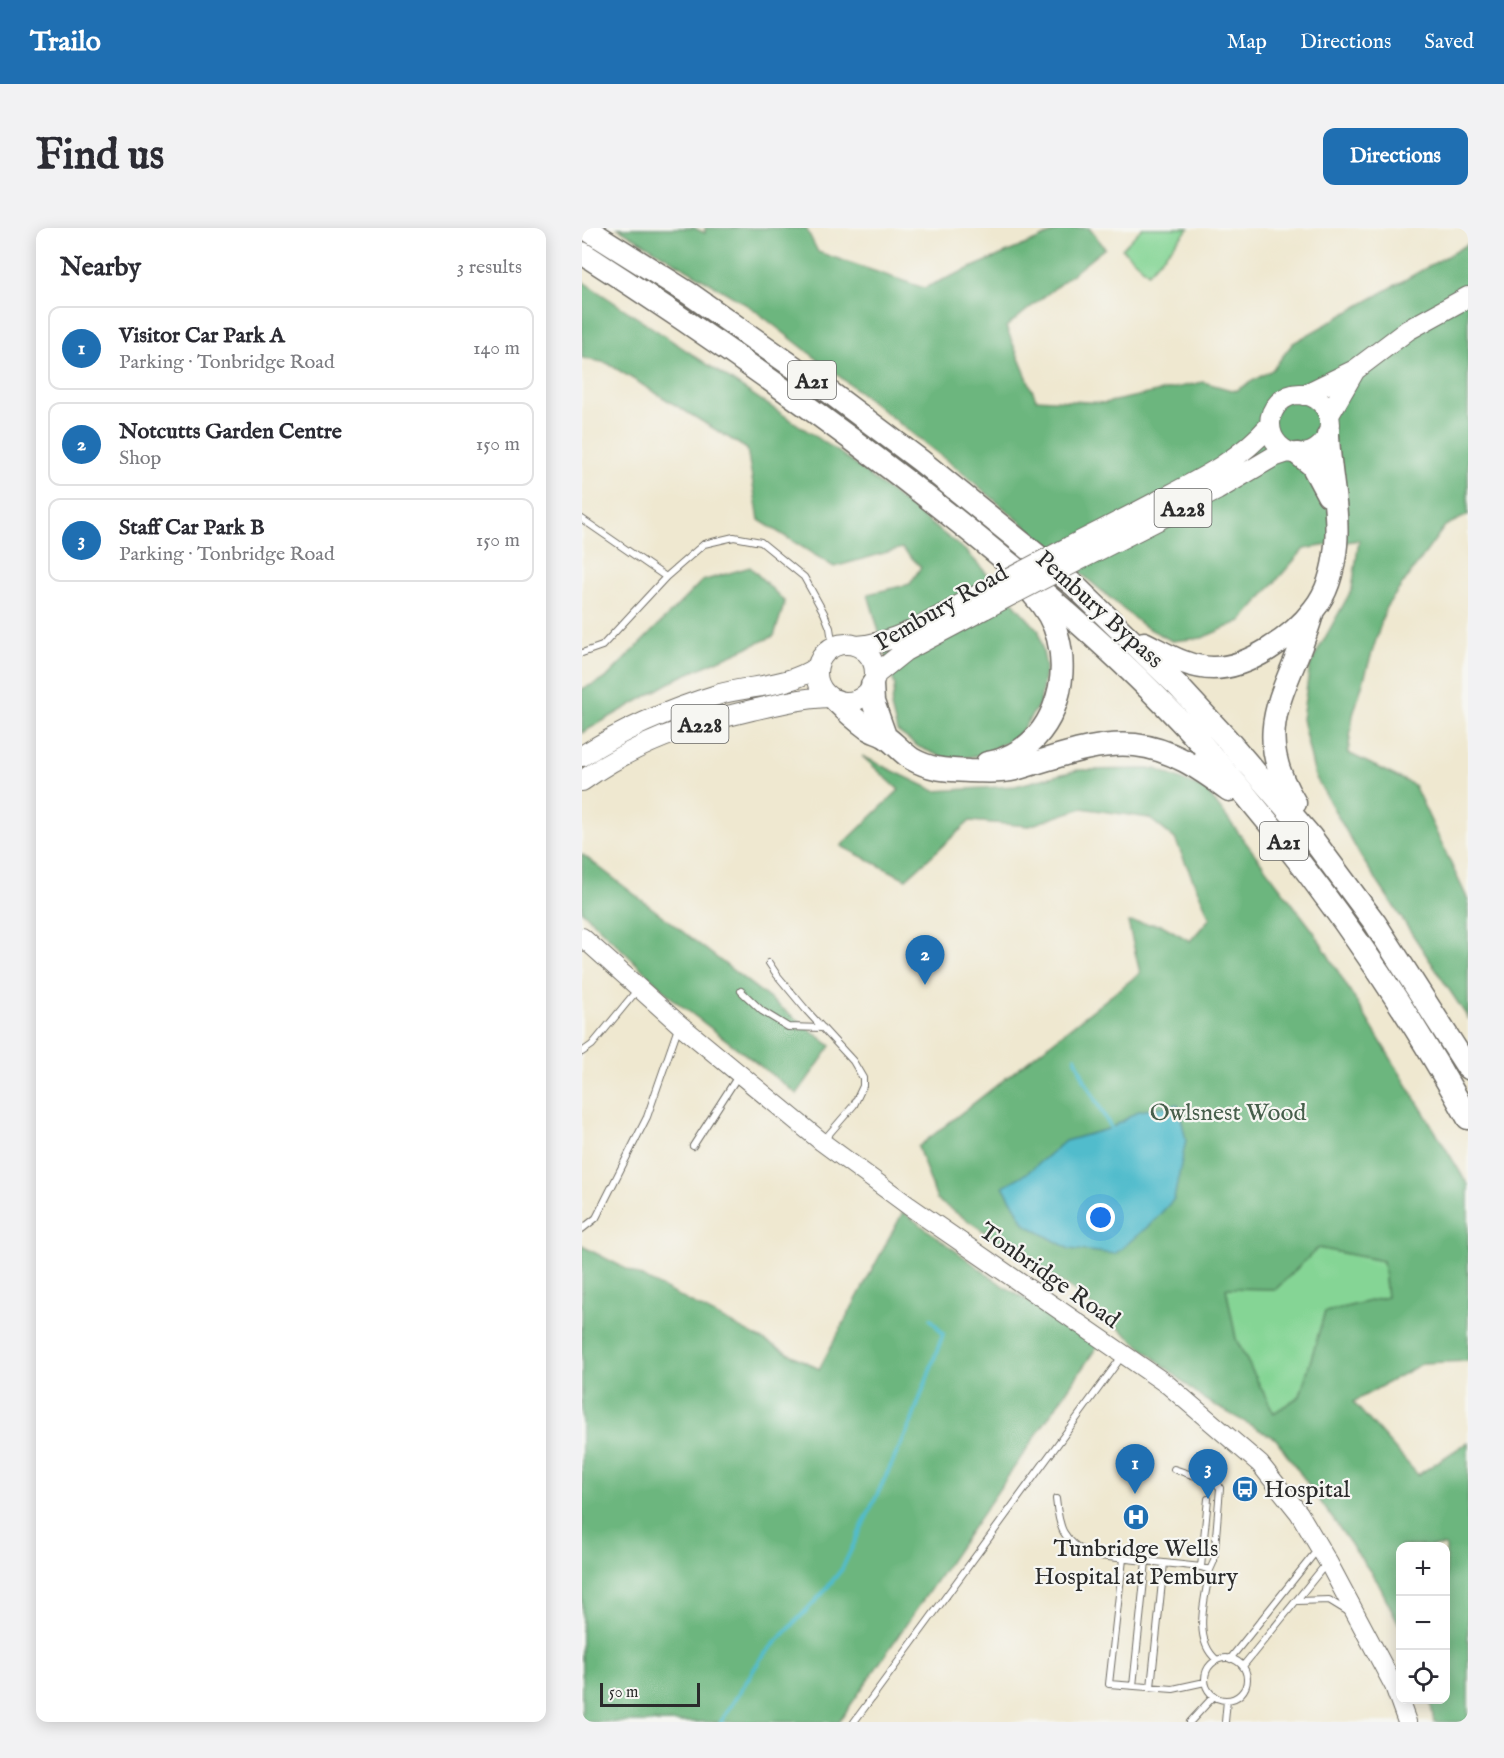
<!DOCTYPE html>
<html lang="en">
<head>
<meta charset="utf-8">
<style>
  :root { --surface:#fff; --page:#f2f2f3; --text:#2b2b33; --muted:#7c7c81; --line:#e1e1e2; --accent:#1f6fb2 }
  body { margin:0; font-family:"IM FELL English",serif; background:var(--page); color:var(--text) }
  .controls { position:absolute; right:18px; bottom:18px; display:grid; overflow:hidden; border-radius:12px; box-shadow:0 3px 15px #0003 }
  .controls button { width:54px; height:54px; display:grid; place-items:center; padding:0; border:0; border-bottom:2px solid var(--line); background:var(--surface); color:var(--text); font:30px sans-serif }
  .scale { position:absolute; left:18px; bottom:15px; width:100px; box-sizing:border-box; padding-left:6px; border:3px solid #2b2b2b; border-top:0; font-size:16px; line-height:21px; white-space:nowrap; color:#2b2b2b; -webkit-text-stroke:4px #f6f6f2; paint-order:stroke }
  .you { position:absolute; left:519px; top:990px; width:21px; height:21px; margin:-15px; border:4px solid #fff; border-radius:50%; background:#1a73e8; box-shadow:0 0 0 9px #1a73e833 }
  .badge { display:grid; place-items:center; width:39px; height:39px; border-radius:50%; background:var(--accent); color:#fff; font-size:20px; font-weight:700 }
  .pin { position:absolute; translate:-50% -50px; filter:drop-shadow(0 2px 3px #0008) }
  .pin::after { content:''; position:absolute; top:32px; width:21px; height:18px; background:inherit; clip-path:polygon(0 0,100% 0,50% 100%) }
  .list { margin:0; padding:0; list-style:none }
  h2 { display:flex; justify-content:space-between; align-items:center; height:78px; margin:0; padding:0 24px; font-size:26px }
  h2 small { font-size:20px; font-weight:400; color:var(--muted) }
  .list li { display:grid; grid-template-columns:39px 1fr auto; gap:18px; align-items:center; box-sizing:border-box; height:84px; margin:0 12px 12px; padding:0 12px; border:2px solid var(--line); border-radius:12px }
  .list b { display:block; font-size:22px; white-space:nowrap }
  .list p { margin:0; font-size:20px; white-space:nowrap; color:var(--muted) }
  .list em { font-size:20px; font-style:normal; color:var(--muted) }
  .icon { flex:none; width:33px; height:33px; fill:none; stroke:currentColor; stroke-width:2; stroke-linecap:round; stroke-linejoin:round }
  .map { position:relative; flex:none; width:886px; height:1494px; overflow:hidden; border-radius:12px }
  header { display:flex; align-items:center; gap:36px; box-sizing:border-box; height:84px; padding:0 30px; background:var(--accent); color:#fff }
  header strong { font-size:28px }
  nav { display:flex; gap:33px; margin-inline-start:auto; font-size:21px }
  .intro { display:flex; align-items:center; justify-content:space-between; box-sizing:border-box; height:144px; padding:0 36px }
  h1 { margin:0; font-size:42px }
  .button { padding:15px 27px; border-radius:12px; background:var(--accent); color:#fff; font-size:21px; font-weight:700 }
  main { display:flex; gap:36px; padding:0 36px }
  aside { flex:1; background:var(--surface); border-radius:12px; box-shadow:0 3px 15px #0003 }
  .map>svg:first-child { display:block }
  .green { fill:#85d595; stroke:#588060; stroke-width:1.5 }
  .forest { fill:#6cb67e; stroke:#4c7054; stroke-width:1.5; fill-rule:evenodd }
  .water { fill:#51bccc; stroke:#3e747c; stroke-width:1.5 }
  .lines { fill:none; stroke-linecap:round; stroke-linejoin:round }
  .stream { stroke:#51bccc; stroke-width:4 }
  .lane-casing { stroke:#706d65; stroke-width:8 }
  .secondary-casing { stroke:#706d65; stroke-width:20 }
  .primary-casing { stroke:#706d65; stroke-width:22 }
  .highway-casing { stroke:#706d65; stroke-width:25 }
  .lane { stroke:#fff; stroke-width:6 }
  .secondary { stroke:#fff; stroke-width:18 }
  .primary { stroke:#fff; stroke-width:20 }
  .highway { stroke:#fff; stroke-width:22 }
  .primary-bridge-casing { stroke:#706d65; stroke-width:22; stroke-linecap:butt }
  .primary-bridge { stroke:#fff; stroke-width:20 }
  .labels { text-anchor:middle; stroke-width:4.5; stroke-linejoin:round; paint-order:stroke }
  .shield { fill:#f6f6f2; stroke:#686867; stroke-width:1.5 }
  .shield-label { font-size:22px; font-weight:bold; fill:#2b2b2b }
  .street-label { font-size:24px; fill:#2b2b2b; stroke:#f6f6f2 }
  .park-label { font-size:24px; fill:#465e4b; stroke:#f6f6f2 }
  .poi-label { font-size:24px; fill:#2b2b2b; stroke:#f6f6f2; text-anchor:start }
</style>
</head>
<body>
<header>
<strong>Trailo</strong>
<nav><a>Map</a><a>Directions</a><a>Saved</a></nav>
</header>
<div class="intro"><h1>Find us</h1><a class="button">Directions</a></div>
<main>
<aside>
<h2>Nearby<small>3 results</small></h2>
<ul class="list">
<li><span class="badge">1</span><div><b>Visitor Car Park A</b><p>Parking · Tonbridge Road</p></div><em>140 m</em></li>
<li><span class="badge">2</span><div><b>Notcutts Garden Centre</b><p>Shop</p></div><em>150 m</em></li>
<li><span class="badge">3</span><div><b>Staff Car Park B</b><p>Parking · Tonbridge Road</p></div><em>150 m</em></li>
</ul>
</aside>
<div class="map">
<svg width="886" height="1494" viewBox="0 0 886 1494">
  <rect width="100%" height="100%" fill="#f6f6f2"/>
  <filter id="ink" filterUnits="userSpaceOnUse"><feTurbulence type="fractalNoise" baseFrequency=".0167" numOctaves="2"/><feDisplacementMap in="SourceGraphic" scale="12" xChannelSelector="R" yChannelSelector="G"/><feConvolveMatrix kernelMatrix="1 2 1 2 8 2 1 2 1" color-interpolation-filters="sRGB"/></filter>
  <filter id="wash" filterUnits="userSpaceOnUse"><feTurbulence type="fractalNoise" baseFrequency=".008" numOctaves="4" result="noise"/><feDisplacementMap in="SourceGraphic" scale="24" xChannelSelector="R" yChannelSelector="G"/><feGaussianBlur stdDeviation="1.35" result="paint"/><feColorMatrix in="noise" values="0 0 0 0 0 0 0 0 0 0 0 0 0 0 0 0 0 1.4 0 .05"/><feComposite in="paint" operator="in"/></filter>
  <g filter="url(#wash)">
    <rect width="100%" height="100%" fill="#efe8d0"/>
    <path class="green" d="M 560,0 L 607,0 L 566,45 L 540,21 Z
      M 735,1020 L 801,1033 L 805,1069 L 743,1084 L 718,1168 L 692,1185 L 654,1111 L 644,1060 L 694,1061 Z"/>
    <path class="forest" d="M 36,0 L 112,0 L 123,5 L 123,0 L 224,0 L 236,24 L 342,60 L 482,0 L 507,0 L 523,20 L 424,99 L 454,171 L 523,175 L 621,154 L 653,163 L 690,142 L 711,115 L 886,16 L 886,287 L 863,298 L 804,379 L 771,487 L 766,525 L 832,557 L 886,672 L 886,790 L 779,629 L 733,548 L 720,491 L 728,437 L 770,361 L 777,312 L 722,321 L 659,393 L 620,410 L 590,413 L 560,397 L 382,246 L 170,80 Z
      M 0,53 L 257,224 L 385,324 L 457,403 L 464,439 L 458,475 L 436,508 L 399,527 L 367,532 L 337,519 L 315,503 L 309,479 L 313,458 L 286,366 L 328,356 L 339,339 L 320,320 L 252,339 L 177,292 L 165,221 L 25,135 L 0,130 Z
      M 168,339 L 203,374 L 192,408 L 98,449 L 0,505 L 0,461 L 23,451 L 120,353 Z
      M 280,528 L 353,563 L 433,558 L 496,542 L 574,541 L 624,562 L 732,704 L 886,957 L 886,1133 L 841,1135 L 771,1174 L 836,1247 L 886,1214 L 886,1494 L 852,1494 L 848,1472 L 864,1472 L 864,1318 L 818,1318 L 818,1398 L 795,1353 L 694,1211 L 623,1172 L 492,1063 L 355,972 L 336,919 L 558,745 L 546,694 L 580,697 L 608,713 L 628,690 L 593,611 L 567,590 L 500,580 L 447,598 L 388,593 L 324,651 L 259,618 L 317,562 ZM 736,1020 L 801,1033 L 805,1069 L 743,1084 L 718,1168 L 692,1185 L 654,1111 L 644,1060 L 694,1061 Z
      M 0,626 L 249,818 L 215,866 L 92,772 L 0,683 Z
      M 321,984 L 420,1057 L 517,1116 L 257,1494 L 0,1494 L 0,1018 L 237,1141 Z"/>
    <path class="water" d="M 596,876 L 604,912 L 592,971 L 569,996 L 533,1026 L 487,1021 L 443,996 L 421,958 L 445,945 L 483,913 L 529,900 L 557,883 Z"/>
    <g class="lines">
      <path class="stream" d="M 493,829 L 503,853 L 529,900
        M 139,1494 L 179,1430 L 240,1366 L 260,1341 L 329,1195 L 361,1106 L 349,1091"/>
    </g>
  </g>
  <g filter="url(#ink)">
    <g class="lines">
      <defs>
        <path id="lane" d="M 0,291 L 84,349
          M 0,425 L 20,418 L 84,349 L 122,316 L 152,309 L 179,314 L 222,349 L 242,385 L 248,400 L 251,419
          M 187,735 L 195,747 L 225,783 L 271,833 L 281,850 L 281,858 L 272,877 L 241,913
          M 159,763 L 180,783 L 206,799 L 241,800
          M 0,824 L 10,817 L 56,761
          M 111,918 L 156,848
          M 0,1001 L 14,990 L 65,889 L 96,800
          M 592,1241 L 634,1255 L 638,1260 L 632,1333 L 628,1342
          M 474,1271 C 477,1300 480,1312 508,1327 L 619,1339 L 628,1342 C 623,1370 610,1412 635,1432
          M 541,1331 L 527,1456 L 591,1461 L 623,1454
          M 619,1339 L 626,1271
          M 715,1373 L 747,1372 L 765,1383
          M623 1451a21 21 0 1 1 42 0a21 21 0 1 1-42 0Z
          M 648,1431 L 736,1321
          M 661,1438 L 744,1336
          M 551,1458 L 564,1333
          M 569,1459 L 582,1335
          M 272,1494 L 541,1127
          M 608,1494 L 632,1468
          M 643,1494 L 645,1472"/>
        <path id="secondary" d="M 0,709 L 97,796 L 240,914 L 327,978 L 586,1157 L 678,1236 L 717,1285 L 746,1334 L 812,1458 L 825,1494"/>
        <path id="primary" d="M688 196a30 30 0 1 1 60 0a30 30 0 1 1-60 0Z
          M 722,167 L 773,142 L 826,102 L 886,69
          M 747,187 L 773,142
          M 487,319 C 519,303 550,287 582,270 C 621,250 659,231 688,197
          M 495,333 L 635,262 L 691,229 L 706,224
          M235 445a29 29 0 1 1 58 0a29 29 0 1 1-58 0Z
          M 275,418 C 318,415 358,387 396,367
          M 293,447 L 323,423 L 404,380
          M 0,528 C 43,500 89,481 138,466 C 171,457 206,459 235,439
          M 0,553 C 51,516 109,496 170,482 C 196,476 220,470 247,469"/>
        <path id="highway" d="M 3,0 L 108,66 L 246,163 L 339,233 L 493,358 L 595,457 L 643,509 L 729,609 L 793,695 L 886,840
          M 0,25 C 133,110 261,201 384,300 C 468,368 552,440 624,521 C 725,635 813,758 886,890
          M 716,226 L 730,237 L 746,267
          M 562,415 C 584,426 606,440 631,440 C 666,440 711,409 732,381 C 746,364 752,339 754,317 C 757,280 747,243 746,207
          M 290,457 L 291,474 L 303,508
          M 254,473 C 264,483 274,492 285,500 C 290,504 297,505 302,508 C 311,513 319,524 330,531 C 349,542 366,542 387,543 C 403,543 417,545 433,541 C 472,530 512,513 553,517 C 590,521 618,541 647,562
          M 405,535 C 411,534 418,533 423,530 C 470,512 488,456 476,410 C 472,394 462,378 451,366
          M 713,575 C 665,498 709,460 730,386"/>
      </defs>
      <use href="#lane" class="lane-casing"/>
      <use href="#secondary" class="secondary-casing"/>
      <use href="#primary" class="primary-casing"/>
      <use href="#highway" class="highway-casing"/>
      <use href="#lane" class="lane"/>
      <use href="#secondary" class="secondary"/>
      <use href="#primary" class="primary"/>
      <use href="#highway" class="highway"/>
      <defs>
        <path id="primary-bridge" d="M 396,367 L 487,319
          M 404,380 L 495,333"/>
      </defs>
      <use href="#primary-bridge" class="primary-bridge-casing"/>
      <use href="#primary-bridge" class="primary-bridge"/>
    </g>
  </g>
  <defs>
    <symbol id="bus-disc" viewBox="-11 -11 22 22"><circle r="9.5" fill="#1f6fb2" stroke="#f6f6f2"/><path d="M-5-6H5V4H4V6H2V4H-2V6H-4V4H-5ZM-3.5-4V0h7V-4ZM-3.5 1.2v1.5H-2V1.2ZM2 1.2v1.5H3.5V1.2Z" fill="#fff"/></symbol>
    <symbol id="hospital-disc" viewBox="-11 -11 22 22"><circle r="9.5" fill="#1f6fb2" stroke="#f6f6f2"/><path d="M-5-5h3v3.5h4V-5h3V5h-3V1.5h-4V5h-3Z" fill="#fff"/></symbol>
  </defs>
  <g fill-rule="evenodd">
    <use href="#bus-disc" x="648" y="1246" width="30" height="30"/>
    <use href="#hospital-disc" x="539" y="1274" width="30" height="30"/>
  </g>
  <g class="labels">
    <g class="shield">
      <rect x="206" y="133" width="48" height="38" rx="4.5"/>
      <rect x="572.5" y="261" width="57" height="38" rx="4.5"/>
      <rect x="89.5" y="477" width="57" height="38" rx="4.5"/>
      <rect x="678" y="594" width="48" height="38" rx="4.5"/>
    </g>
    <g class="shield-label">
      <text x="230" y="160">A21</text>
      <text x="601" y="288">A228</text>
      <text x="118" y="504">A228</text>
      <text x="702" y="621">A21</text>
    </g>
    <g class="street-label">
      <text transform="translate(359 379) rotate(-30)" y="8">Pembury Road</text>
      <text transform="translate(518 381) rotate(42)" y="8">Pembury Bypass</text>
      <text transform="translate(468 1047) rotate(35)" y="8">Tonbridge Road</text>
    </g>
    <g class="park-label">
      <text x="646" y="892">Owlsnest Wood</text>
    </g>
    <g class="poi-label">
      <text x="682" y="1269">Hospital</text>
      <text x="554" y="1328" text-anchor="middle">Tunbridge Wells<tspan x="554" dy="28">Hospital at Pembury</tspan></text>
    </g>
  </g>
</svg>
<div class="controls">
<button>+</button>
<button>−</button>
<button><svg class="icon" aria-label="locate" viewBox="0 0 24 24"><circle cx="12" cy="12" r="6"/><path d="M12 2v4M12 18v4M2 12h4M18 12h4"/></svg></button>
</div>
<div class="scale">50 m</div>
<div class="you"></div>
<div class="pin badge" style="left:553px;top:1266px">1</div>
<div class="pin badge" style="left:343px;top:757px">2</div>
<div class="pin badge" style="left:626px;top:1271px">3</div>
</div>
</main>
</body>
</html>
